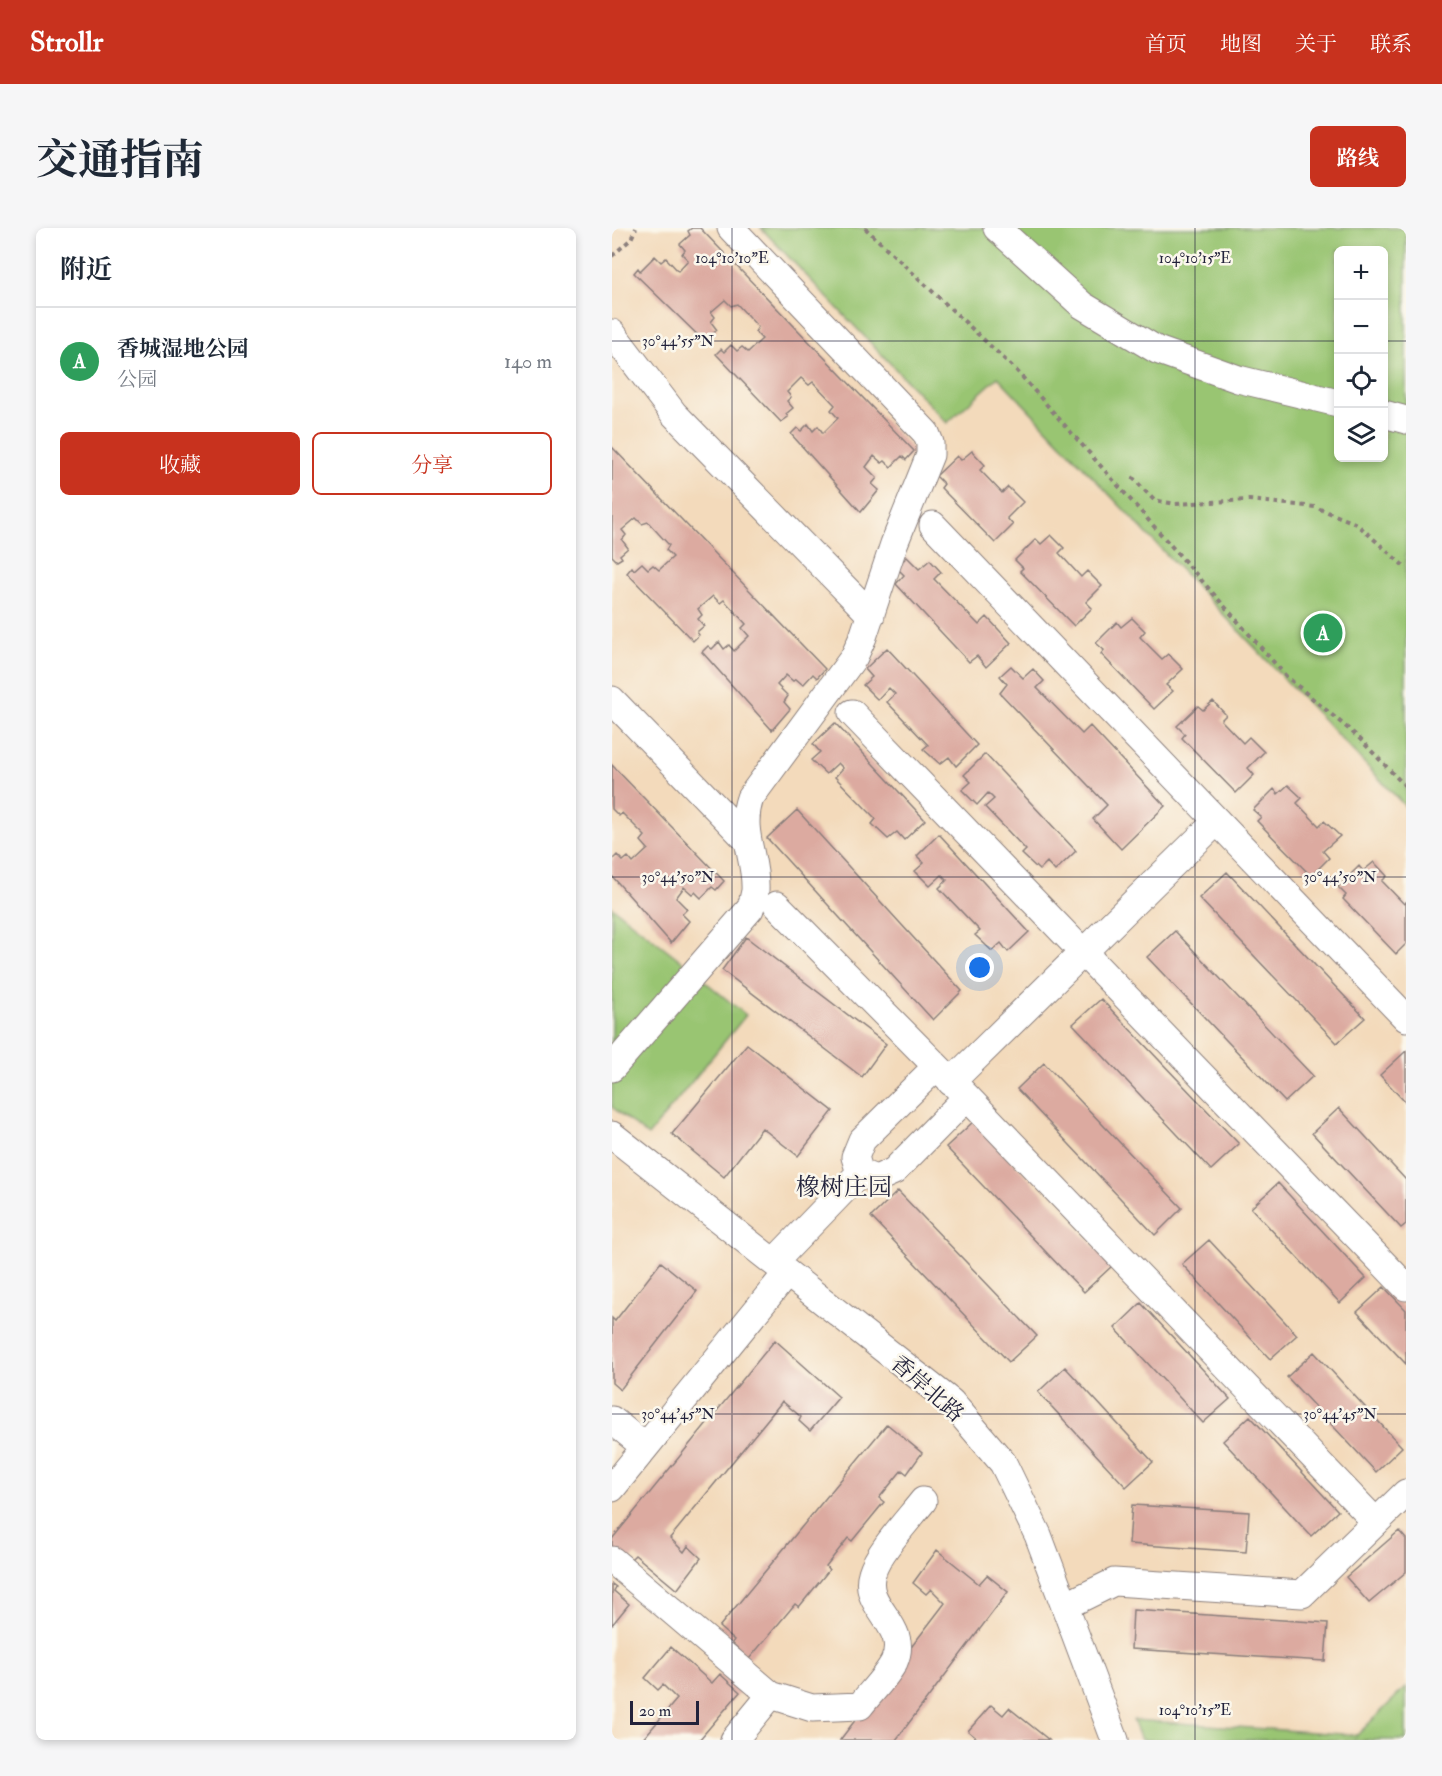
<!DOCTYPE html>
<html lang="zh">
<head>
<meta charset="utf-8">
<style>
  :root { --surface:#fff; --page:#f6f6f7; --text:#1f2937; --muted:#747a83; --line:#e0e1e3; --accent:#c8321e }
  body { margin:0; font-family:"IM FELL Double Pica","Noto Serif SC",serif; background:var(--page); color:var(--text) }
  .controls { position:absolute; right:18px; top:18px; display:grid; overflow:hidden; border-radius:9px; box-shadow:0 3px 9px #0003 }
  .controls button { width:54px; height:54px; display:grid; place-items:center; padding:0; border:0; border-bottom:2px solid var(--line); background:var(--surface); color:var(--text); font:30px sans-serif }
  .scale { position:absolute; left:18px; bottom:15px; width:69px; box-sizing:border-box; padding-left:6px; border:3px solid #22223b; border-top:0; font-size:16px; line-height:21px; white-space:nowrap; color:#22223b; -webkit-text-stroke:4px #fbf7ec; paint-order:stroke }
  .you { position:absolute; left:368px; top:740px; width:21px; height:21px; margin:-15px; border:4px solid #fff; border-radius:50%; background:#1a73e8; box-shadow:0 0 0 9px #1a73e833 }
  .badge { display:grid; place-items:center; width:39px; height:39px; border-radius:50%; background:var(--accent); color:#fff; font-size:20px; font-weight:700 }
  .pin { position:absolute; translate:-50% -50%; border:3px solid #fff; box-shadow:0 2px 6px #0006 }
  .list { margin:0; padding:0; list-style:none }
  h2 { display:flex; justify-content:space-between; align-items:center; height:78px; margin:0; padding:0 24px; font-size:26px }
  h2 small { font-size:20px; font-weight:400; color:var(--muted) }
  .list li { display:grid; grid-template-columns:39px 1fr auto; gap:18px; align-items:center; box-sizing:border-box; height:108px; padding:0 24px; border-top:2px solid var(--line) }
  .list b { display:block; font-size:22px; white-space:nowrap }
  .list p { margin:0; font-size:20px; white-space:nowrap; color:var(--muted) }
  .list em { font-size:20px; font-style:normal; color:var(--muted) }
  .actions { display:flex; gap:12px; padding:18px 24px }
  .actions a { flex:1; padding:14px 0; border:2px solid var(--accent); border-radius:9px; text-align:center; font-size:21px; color:var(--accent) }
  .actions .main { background:var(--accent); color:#fff }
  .icon { flex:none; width:33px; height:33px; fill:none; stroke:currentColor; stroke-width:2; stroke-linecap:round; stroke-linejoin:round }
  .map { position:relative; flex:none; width:794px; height:1512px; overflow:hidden; border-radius:9px }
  header { display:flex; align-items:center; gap:36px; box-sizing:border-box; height:84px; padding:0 30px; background:var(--accent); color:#fff }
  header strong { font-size:28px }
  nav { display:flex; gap:33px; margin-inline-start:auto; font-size:21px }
  .intro { display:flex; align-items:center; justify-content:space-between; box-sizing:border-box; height:144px; padding:0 36px }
  h1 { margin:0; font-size:42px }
  .button { padding:15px 27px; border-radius:9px; background:var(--accent); color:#fff; font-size:21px; font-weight:700 }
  main { display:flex; gap:36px; padding:0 36px }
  aside { flex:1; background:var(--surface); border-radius:9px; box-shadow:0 3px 9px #0003 }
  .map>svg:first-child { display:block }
  .green { fill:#99c572; stroke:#5e7456; stroke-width:1.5; fill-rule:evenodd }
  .building { fill:#dcaaa0 }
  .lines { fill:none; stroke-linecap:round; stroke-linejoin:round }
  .minor-casing { stroke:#8a7e7b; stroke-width:29 }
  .path { stroke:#8a7e7b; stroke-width:4; stroke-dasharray:4.5 4.5; stroke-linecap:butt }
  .minor { stroke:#fff; stroke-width:27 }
  .ticks { fill:none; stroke:#22223b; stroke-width:1.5; stroke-opacity:0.45 }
  .labels { text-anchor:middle; stroke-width:5; stroke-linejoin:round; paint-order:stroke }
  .street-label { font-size:22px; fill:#22223b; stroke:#fbf7ec }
  .neighbourhood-label { font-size:24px; fill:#22223b; stroke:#fbf7ec }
  .ticks-label { font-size:15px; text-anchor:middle; fill:#22223b; stroke:#fbf7ec; stroke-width:5; stroke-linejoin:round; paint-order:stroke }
</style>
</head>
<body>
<header>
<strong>Strollr</strong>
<nav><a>首页</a><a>地图</a><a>关于</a><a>联系</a></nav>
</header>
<div class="intro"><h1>交通指南</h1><a class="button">路线</a></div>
<main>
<aside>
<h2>附近<small></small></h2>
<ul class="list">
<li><span class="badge" style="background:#2e9e5b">A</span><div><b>香城湿地公园</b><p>公园</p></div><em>140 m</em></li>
</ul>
<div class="actions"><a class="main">收藏</a><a>分享</a></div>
</aside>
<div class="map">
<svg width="794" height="1512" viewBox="0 0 794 1512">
  <rect width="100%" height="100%" fill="#fbf7ec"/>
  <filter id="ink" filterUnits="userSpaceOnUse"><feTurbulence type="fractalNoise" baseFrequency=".0167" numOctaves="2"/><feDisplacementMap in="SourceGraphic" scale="12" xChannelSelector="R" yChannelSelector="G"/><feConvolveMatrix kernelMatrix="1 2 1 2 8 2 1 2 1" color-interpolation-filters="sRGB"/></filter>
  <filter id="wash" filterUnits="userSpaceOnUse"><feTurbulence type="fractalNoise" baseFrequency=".008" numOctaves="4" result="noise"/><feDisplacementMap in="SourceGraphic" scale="24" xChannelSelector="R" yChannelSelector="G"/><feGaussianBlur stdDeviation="1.35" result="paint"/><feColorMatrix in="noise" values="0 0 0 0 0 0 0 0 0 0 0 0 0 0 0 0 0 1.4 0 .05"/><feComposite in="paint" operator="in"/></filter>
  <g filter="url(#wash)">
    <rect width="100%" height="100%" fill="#f3dabb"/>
    <path class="green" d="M 149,0 L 794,0 L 794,579 L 386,149 L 335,195 ZM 726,22 L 772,22 L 772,230 L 726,230 Z
      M 0,679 L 76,738 L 0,824 Z
      M 90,751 L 134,787 L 36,908 L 0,879 L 0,854 Z
      M 794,1459 L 794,1512 L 529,1512 L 521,1492 L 745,1507 Z"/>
    <g id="blocks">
      <path class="building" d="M 80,0 L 88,0 L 302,223 L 294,232 L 290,228 L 279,239 L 273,233 L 270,235 L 262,228 L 254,239 L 265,250 L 260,256 L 267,262 L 249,284 L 179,206 L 185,200 L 189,203 L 196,196 L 201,203 L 206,198 L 211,205 L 226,190 L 219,182 L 223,177 L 201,154 L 197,157 L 189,150 L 175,164 L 179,169 L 175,173 L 181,180 L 174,186 L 176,189 L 169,194 L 104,126 L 109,121 L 112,124 L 119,117 L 125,123 L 130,119 L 136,124 L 150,111 L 143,104 L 146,99 L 125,76 L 119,78 L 113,72 L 99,84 L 103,89 L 99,94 L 105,102 L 97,109 L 99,111 L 94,115 L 22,45 L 26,40 L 28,43 L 43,28 L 49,34 L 54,30 L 66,43 L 76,32 L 70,26 L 73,22 L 68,16 L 78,7 L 76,3 Z
        M 0,219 L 213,441 L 205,450 L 201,446 L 191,457 L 184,451 L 181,453 L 174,447 L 165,457 L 176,468 L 172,474 L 178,481 L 160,502 L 90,424 L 96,418 L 100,421 L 107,414 L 112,421 L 117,417 L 122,423 L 137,408 L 130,400 L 134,396 L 112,372 L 108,375 L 101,368 L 86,381 L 90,387 L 86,391 L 92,398 L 85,404 L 87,407 L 81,413 L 15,345 L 20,339 L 22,342 L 30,335 L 36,341 L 41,337 L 47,342 L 61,329 L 54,322 L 57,317 L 36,294 L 30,296 L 24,290 L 10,302 L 14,307 L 10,312 L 16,320 L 8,327 L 10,330 L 5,333 L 0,328 Z
        M 360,223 L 373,237 L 368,242 L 390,265 L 396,259 L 411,274 L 395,290 L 401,297 L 383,315 L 329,260 L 332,256 L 324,248 L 345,228 L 349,232 Z
        M 439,307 L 452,320 L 447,325 L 469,349 L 475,343 L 490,358 L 474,374 L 480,380 L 462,398 L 408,343 L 411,340 L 403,332 L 424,311 L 429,316 Z
        M 295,329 L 307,341 L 318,332 L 329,344 L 322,351 L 367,397 L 375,389 L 399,415 L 374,439 L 365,428 L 357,434 L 284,356 L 292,347 L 284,339 Z
        M 520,390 L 533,403 L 528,409 L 550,431 L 556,426 L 571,441 L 554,457 L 561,463 L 542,481 L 489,426 L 492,422 L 484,415 L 505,394 L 509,399 Z
        M 275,420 L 365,517 L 344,538 L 337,529 L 328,536 L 311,521 L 316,517 L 275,474 L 283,466 L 277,460 L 266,472 L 251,457 L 260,449 L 253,441 Z
        M 399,438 L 411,450 L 421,441 L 432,453 L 425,460 L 470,506 L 478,498 L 553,578 L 509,621 L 481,591 L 495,577 L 388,465 L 395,456 L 388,448 Z
        M 601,473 L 614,487 L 609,492 L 631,515 L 637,509 L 652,524 L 636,540 L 642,547 L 624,565 L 570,510 L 573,506 L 565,498 L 586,478 L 591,482 Z
        M 223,495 L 313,592 L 292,612 L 285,604 L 276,611 L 260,596 L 264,591 L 223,549 L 231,540 L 226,535 L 214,546 L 199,532 L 208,524 L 201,516 Z
        M 373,526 L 464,623 L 443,643 L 435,634 L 427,642 L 410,626 L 414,622 L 373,579 L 382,571 L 376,565 L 365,577 L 350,562 L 359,554 L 352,547 Z
        M 0,537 L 112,653 L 104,662 L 100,659 L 89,670 L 83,664 L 80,666 L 72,659 L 64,670 L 75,681 L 70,686 L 77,693 L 59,715 L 0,648 L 0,632 L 5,627 L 11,633 L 16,629 L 21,635 L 36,621 L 29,613 L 33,608 L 10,585 L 7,588 L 0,581 Z
        M 676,557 L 690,570 L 685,575 L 707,598 L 712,593 L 728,608 L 711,623 L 717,630 L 699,648 L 645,593 L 649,589 L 641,582 L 662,561 L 666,566 Z
        M 185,582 L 350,763 L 321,792 L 155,610 Z
        M 327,606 L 417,704 L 396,724 L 389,715 L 380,723 L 363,707 L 368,703 L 327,660 L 335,652 L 330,647 L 318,658 L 303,643 L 312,635 L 305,628 Z
        M 762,634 L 775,648 L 770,653 L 792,676 L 794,674 L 794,716 L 784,726 L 731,671 L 734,667 L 726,659 L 747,638 L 751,643 Z
        M 615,644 L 753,790 L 725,815 L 587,670 Z
        M 563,703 L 701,848 L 673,874 L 535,729 Z
        M 134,709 L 274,816 L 250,849 L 110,742 Z
        M 489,771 L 627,916 L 599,942 L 461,796 Z
        M 135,816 L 221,883 L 186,928 L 150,900 L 112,949 L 60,906 Z
        M 794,823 L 794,875 L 768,847 Z
        M 432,835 L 570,980 L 543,1007 L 405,861 Z
        M 727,880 L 794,952 L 794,996 L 789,1000 L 700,905 Z
        M 362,893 L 500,1038 L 472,1064 L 334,919 Z
        M 666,955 L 754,1050 L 728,1075 L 639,980 Z
        M 286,963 L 425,1108 L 397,1134 L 259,989 Z
        M 597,1012 L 685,1107 L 658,1131 L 570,1036 Z
        M 49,1034 L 85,1063 L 8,1162 L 0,1155 L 0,1090 L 3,1093 Z
        M 772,1059 L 794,1082 L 794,1136 L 745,1084 Z
        M 529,1075 L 618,1171 L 591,1195 L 503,1100 Z
        M 163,1112 L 227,1169 L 198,1203 L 187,1193 L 189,1189 L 170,1173 L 168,1176 L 58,1310 L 72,1324 L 76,1318 L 89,1330 L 65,1362 L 23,1327 L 15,1335 L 0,1322 L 0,1311 Z
        M 702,1124 L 790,1219 L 764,1244 L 675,1149 Z
        M 453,1139 L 541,1234 L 514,1259 L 426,1164 Z
        M 638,1188 L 726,1283 L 699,1308 L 611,1213 Z
        M 275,1196 L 310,1225 L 295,1246 L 290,1242 L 267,1270 L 272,1274 L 240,1313 L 236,1310 L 214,1338 L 217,1342 L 187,1379 L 183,1376 L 137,1431 L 120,1415 L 122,1412 L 107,1399 Z
        M 520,1277 L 637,1284 L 634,1324 L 517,1316 Z
        M 787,1303 L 794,1311 L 794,1344 L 757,1375 L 734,1349 Z
        M 325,1322 L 367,1356 L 375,1347 L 396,1364 L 284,1512 L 228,1512 L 333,1375 L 319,1361 L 314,1366 L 301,1355 Z
        M 0,1356 L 4,1359 L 2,1363 L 17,1376 L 0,1397 Z
        M 521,1382 L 716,1395 L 713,1433 L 519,1421 Z
        M 59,1419 L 100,1455 L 108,1446 L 128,1464 L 87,1512 L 30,1512 L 65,1471 L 51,1457 L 46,1462 L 33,1450 Z
        M 379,1477 L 391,1487 L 397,1480 L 437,1512 L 367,1512 L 356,1503 Z"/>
    </g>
  </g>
  <g filter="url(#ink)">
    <use href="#blocks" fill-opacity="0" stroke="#8a7e7b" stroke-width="1.5"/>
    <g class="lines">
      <defs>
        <path id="minor" d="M 385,0 L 470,77 L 545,122 L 626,151 L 726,175
          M 0,105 L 62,186 L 259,387
          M 772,186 L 794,192
          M 321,297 L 794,790
          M 0,472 L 136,613
          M 240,485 L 794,1059
          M 165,677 L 355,869 L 764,1294
          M 0,840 L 138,681 C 140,676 142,669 143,663 C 145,630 126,604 138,570 L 242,429 L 251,409 L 282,316 L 318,227 L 318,215 L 314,205 L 119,0
          M 339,854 L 605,593
          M 0,907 L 339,1174 L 391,1235 L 426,1307 L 503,1512
          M 248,945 L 264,951 L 282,943 L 355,869
          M 248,945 L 243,929 L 250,912 L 324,839
          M 162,1034 L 248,945
          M 0,1192 L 33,1219
          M 0,1260 L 175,1045
          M 0,1332 L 159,1467 L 200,1480 L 248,1478 C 258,1465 275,1448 282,1434 C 299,1397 249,1380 260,1345 C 266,1324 297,1291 311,1273
          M 453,1378 L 502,1354 L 690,1366 L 794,1265
          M 122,1512 L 159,1467"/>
      </defs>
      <use href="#minor" class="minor-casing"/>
      <path class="path" d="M 253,0 L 404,142 L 674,448 L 746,509 L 794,559
        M 0,28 L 19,11 L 24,0
        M 520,249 L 542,272 L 563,276 L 637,272 L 703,279 L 745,296 L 794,340"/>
      <use href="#minor" class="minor"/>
    </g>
  </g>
  <path class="ticks" d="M 120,0 L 120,1512M 583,0 L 583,1512M 0,113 L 726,113M 772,113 L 794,113M 0,649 L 794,649M 0,1186 L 794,1186"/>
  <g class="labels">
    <g class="street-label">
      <text transform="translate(316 1160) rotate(41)" y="8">香岸北路</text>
    </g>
    <g class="neighbourhood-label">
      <text x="232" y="967">橡树庄园</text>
    </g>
  </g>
  <g class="ticks-label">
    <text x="120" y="35">104°10'10"E</text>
    <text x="583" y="35">104°10'15"E</text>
    <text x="66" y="118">30°44'55"N</text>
    <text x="66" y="654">30°44'50"N</text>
    <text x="728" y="654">30°44'50"N</text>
    <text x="66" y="1191">30°44'45"N</text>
    <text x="728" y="1191">30°44'45"N</text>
    <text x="583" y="1487">104°10'15"E</text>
  </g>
</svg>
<div class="controls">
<button>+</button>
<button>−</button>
<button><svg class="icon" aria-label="locate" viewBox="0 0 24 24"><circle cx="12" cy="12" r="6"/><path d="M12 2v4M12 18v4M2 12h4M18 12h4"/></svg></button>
<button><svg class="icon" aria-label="layers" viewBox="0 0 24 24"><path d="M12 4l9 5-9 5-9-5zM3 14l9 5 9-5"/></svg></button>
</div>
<div class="scale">20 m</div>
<div class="you"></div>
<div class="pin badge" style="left:711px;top:405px;background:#2e9e5b">A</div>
</div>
</main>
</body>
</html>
